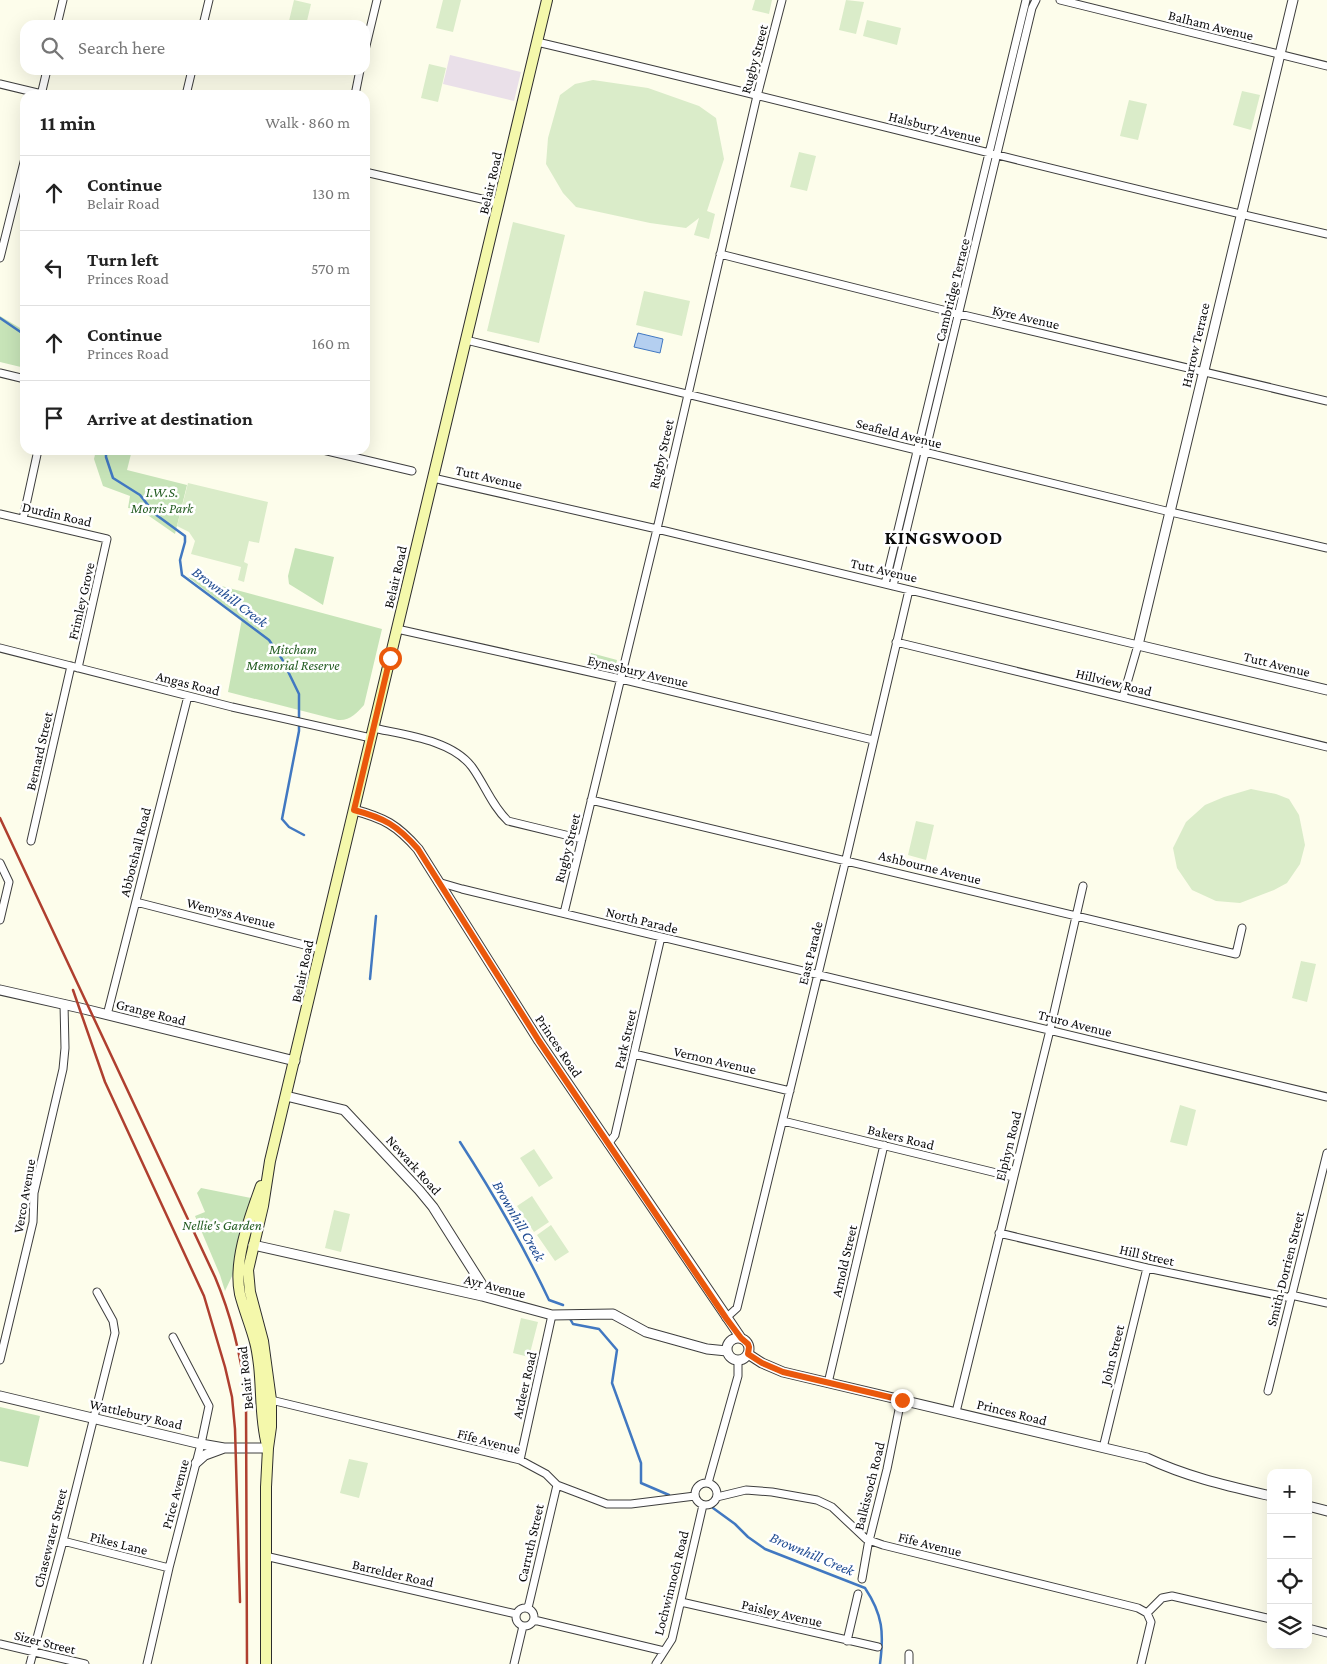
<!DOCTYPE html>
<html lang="en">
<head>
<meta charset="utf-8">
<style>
  :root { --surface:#fff; --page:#f2f2f2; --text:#222; --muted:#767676; --line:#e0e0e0 }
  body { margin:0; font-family:"Crimson Pro",serif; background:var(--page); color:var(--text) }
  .controls { position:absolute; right:15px; bottom:15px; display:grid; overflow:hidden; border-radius:10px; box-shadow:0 5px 20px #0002 }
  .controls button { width:45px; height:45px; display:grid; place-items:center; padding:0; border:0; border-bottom:1px solid var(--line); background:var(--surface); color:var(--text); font:25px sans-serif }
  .stop { position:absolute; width:15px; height:15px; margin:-11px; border:4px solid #ea580c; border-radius:50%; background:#fff }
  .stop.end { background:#ea580c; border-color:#fff; box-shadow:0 1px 5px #0008 }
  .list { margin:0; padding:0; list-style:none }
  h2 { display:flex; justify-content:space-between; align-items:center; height:65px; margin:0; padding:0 20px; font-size:21px }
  h2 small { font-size:16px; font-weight:400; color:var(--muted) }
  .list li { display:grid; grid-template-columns:32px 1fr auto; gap:15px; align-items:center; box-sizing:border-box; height:75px; padding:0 20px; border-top:1px solid var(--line) }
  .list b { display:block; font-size:19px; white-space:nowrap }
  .list p { margin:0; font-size:16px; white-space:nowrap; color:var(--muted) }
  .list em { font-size:16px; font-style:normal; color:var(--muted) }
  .icon { flex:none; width:28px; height:28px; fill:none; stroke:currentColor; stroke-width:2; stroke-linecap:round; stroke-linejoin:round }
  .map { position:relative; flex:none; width:1327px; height:1664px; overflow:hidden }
  .search { position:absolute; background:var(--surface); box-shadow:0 5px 20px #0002; left:20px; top:20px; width:350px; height:55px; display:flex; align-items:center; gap:12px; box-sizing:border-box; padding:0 18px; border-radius:15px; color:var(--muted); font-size:19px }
  .panel { position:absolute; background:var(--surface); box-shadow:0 5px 20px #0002; left:20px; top:90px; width:350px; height:365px; border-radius:15px }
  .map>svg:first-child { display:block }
  .industrial { fill:#eae0e9 }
  .green { fill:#c7e4b8 }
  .pitch { fill:#daecc9 }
  .water { fill:#b4cff0; stroke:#4178c1 }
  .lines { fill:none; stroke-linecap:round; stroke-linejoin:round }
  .stream { stroke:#4178c1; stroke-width:2.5 }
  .minor-casing { stroke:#3e3e3e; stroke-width:9 }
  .tertiary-casing { stroke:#3e3e3e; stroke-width:11 }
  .secondary-casing { stroke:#2d2d2d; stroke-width:12 }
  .minor { stroke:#fff; stroke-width:7 }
  .tertiary { stroke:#fff; stroke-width:9 }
  .secondary { stroke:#f4f8ab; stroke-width:10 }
  .rail { stroke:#af3f2f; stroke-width:2.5 }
  .route { stroke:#ea580c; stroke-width:6 }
  .labels { text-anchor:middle; stroke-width:5; stroke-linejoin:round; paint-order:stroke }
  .street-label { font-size:14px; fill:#0b0b0b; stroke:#fff }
  .park-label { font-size:14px; font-style:italic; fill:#245d22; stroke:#fff }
  .water-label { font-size:15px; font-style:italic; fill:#204c92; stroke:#fff }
  .district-label { font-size:19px; font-weight:bold; letter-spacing:1px; fill:#0b0b0b; stroke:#fff }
</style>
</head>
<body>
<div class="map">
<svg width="1327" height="1664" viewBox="0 0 1327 1664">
  <rect width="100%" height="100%" fill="#fdfdeb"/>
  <path class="industrial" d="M 450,55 L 521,72 L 514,101 L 443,84 Z"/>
  <path class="green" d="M 0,316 L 25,331 L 25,368 L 0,362 Z
    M 96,450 L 132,450 L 127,470 L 187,485 L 175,534 L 139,509 L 128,508 L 130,496 L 103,486 L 94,459 Z
    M 295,548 L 334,557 L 323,605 L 289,584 L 288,576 Z
    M 188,577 L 382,629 L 364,705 C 357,713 350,721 338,720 L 228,692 L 242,619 Z
    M 591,653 L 617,660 L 615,670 L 588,663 Z
    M 201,1188 L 251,1198 L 233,1274 L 225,1291 L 220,1275 L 195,1216 L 205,1212 L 197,1193 Z
    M 0,1407 L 40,1416 L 28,1467 L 0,1461 Z"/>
  <path class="pitch" d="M 294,0 L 311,4 L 306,25 L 288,25 Z
    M 443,0 L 461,0 L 453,32 L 436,28 Z
    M 755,0 L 772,0 L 769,14 L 752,10 Z
    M 846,0 L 864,2 L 856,34 L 839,30 Z
    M 867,20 L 901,28 L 897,45 L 863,36 Z
    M 429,64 L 446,68 L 438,102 L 421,98 Z
    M 593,80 L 648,88 L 699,106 L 716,118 L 724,159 L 707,211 L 715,214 L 709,239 L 694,235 L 699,218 L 686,228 L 650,223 L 576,207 L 563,193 L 546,164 L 548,138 L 560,95 L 575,84 Z
    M 1242,91 L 1260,95 L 1251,130 L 1233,125 Z
    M 1129,100 L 1147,104 L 1138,140 L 1120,136 Z
    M 799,152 L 816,156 L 807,191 L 790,187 Z
    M 513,222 L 565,235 L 539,343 L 487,331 Z
    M 644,291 L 690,301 L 682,336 L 636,325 Z
    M 188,483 L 268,502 L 259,543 L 249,541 L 244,562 L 248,564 L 244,582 L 238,580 L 241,567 L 191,554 L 195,541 L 189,532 L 177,526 Z
    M 1251,789 L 1276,794 L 1289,799 L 1299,815 L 1305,845 L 1300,864 L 1287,883 L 1274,890 L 1240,903 L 1216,901 L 1192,890 L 1177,868 L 1173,848 L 1186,822 L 1205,805 L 1224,797 Z
    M 916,821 L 934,825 L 926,860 L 908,855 Z
    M 1301,961 L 1316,964 L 1307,1002 L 1292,998 Z
    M 1180,1105 L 1196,1110 L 1187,1146 L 1170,1142 Z
    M 534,1149 L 553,1178 L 539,1187 L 520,1158 Z
    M 532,1196 L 549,1222 L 534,1232 L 517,1206 Z
    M 334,1210 L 350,1214 L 341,1252 L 325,1248 Z
    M 551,1225 L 569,1252 L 555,1261 L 537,1235 Z
    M 521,1318 L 538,1322 L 529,1357 L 513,1353 Z
    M 349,1459 L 368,1463 L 359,1498 L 340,1493 Z"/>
  <path class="water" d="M 638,333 L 663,339 L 660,353 L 634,347 Z"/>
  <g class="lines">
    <path class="stream" d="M 0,318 L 25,335
      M 106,450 L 106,457 L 113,478 L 140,495 L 155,514 L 185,536 L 185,542 L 180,560 L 182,575 L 269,640 L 282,659 L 299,694 L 299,731 L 282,819 L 289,827 L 304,835
      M 370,979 L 376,916
      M 460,1142 C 493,1193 523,1245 549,1300 L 563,1305
      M 569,1317 L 573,1324 L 599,1329 L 617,1350 L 612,1383 L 641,1463 L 641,1483 L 669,1495
      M 713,1508 L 735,1524 L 748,1537 L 765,1549 L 865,1588 C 883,1615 884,1633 880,1664"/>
    <defs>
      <path id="minor" d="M 1060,0 L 1327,66
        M 57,25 L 63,0
        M 203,25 L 209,0
        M 537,42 C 801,104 1063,174 1327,234
        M 365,50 L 377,0
        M 0,84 L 46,95
        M 41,95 L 47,70
        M 186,95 L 192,70
        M 355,95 L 360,70
        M 365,172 L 499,203
        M 720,254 L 951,312 L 1327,401
        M 0,258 L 25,158
        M 466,340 L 1162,510 L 1327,548
        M 0,373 L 25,379
        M 323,450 L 412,471
        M 433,478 L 657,529 L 1138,645 L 1123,697
        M 0,514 L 107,539 L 78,668
        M 23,519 L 38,450
        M 885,584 L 1026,0
        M 893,586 L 1032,8 L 1036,0
        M 397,629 L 621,679 L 873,740
        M 896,642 L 1327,747
        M 0,648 L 232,707 L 371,738
        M 373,728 C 405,735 452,740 472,767 C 485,785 492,806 508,821 L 582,839
        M 591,800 C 807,850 1021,904 1236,954 L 1242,928
        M 31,841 L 71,666
        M 0,863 L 9,882 L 0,920
        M 438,882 L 462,889 L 1327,1097
        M 136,902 L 320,949
        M 564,913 L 657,529 L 756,100 L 782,0
        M 107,1015 L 188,696
        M 634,1054 L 790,1091
        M 783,1121 L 1013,1177
        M 608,1144 L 615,1135 L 661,937
        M 999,1233 L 1147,1268 L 1291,1298
        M 1291,1295 L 1327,1303
        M 726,1318 L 737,1308 L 846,859 L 909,590
        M 0,1360 L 33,1222 L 34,1193 L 63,1069 L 65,1048 L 64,1004
        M 828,1383 L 884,1145
        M 1268,1391 L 1327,1153
        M 271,1400 L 520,1460 L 546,1474 L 557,1485 L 607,1504 L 631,1504 L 695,1496
        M 956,1412 L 1050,1030 L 1083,886
        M 1103,1448 L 1147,1268
        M 520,1460 L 552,1315
        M 708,1483 L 738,1376 L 738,1360
        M695 1494a11 11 0 1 1 22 0a11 11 0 1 1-22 0Z
        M 717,1497 L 746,1490 L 772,1492 L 817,1500 L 832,1507 L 866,1539 L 883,1545 L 1138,1608 L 1147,1613
        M 63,1541 L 169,1568
        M 265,1556 L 516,1614
        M 862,1579 L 868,1545 L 887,1469 L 901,1400
        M 681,1602 L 878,1647
        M516 1617a9 9 0 1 1 18 0a9 9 0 1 1-18 0Z
        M 528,1608 L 557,1485
        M 1147,1613 L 1162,1598 L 1172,1596 L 1271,1619
        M 534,1620 L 664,1651
        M 1308,1628 L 1327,1633
        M 847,1641 L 858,1594
        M 0,1644 L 85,1664
        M 909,1654 L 909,1664
        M 30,1664 L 63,1541 L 115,1333 L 113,1321 L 97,1292
        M 147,1664 L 169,1568 L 201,1444 L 209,1406 L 173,1337
        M 514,1664 L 523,1626
        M 656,1664 L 672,1639 L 703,1505
        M 1141,1664 L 1151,1622 L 1147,1613"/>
      <path id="tertiary" d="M 1293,0 L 1138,645 L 1327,690
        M 354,810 C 384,818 397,825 418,849 L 539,1041 L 741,1338
        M 0,990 L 80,1008 L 295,1061
        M 286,1096 L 344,1110 L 419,1190 L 433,1207 L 481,1283 L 482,1296
        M 253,1245 L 482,1296 L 552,1315 L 613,1314 L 646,1332 L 707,1349 L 727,1351
        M727 1349a11 11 0 1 1 22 0a11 11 0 1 1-22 0Z
        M 748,1354 L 762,1363 L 783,1372 L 1147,1458 C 1187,1477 1228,1486 1271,1496
        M 0,1396 L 201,1444 L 224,1448 L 268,1448
        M 196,1463 L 205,1455 L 224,1448
        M 1308,1506 L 1327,1511"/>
      <path id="secondary" d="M 261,1186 C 250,1217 233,1260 240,1294 C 244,1310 251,1326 255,1342 C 257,1349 258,1357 259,1365 C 262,1391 260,1419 267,1445
        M 266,1664 L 266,1487 L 268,1448 L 271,1427 L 271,1400 L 263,1341 L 250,1292 L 248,1270 L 263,1206 L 270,1161 L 547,0"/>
    </defs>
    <use href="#minor" class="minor-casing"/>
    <use href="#tertiary" class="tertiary-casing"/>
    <use href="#secondary" class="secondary-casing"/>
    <use href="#minor" class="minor"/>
    <use href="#tertiary" class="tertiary"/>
    <use href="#secondary" class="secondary"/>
    <path class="rail" d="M 0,818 L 215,1277 C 231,1315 241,1355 246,1397 L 247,1664
      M 73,990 L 105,1082 L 204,1296 L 225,1367 L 232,1397 L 235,1429 L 240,1602"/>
  </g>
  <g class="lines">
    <path class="route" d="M 390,658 L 354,810 C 384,818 397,825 418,849 L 539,1041 L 726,1318 L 741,1338 L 748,1344 L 749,1347 L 748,1354 L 762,1363 L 783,1372 L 902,1400"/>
  </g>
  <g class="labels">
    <g class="street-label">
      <text transform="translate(1211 25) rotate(14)" y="5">Balham Avenue</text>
      <text transform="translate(754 59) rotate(-75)" y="5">Rugby Street</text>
      <text transform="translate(935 127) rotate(14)" y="5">Halsbury Avenue</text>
      <text transform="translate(490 183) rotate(-77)" y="5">Belair Road</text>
      <text transform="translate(952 290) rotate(-76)" y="5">Cambridge Terrace</text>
      <text transform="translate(1026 317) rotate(13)" y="5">Kyre Avenue</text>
      <text transform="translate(1195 345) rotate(-77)" y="5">Harrow Terrace</text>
      <text transform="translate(899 433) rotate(14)" y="5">Seafield Avenue</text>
      <text transform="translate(661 454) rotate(-77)" y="5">Rugby Street</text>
      <text transform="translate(489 477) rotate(13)" y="5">Tutt Avenue</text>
      <text transform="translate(57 514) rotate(13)" y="5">Durdin Road</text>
      <text transform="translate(884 570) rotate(13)" y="5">Tutt Avenue</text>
      <text transform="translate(395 577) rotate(-77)" y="5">Belair Road</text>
      <text transform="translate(81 601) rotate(-77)" y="5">Frimley Grove</text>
      <text transform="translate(1277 664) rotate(14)" y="5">Tutt Avenue</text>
      <text transform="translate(638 671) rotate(13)" y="5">Eynesbury Avenue</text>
      <text transform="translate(1114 682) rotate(14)" y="5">Hillview Road</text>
      <text transform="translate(188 683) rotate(14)" y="5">Angas Road</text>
      <text transform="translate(39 751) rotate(-77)" y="5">Bernard Street</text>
      <text transform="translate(567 848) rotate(-76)" y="5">Rugby Street</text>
      <text transform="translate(135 852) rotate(-76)" y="5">Abbotshall Road</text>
      <text transform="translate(930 867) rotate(14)" y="5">Ashbourne Avenue</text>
      <text transform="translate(231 913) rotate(14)" y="5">Wemyss Avenue</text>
      <text transform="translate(642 920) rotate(14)" y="5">North Parade</text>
      <text transform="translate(810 953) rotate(-76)" y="5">East Parade</text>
      <text transform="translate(302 971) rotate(-78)" y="5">Belair Road</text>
      <text transform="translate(151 1012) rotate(14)" y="5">Grange Road</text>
      <text transform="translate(1075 1023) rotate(14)" y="5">Truro Avenue</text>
      <text transform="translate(625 1039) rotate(-77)" y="5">Park Street</text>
      <text transform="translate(559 1046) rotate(56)" y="5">Princes Road</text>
      <text transform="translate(715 1060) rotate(13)" y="5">Vernon Avenue</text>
      <text transform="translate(901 1137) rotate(14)" y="5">Bakers Road</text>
      <text transform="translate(1008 1146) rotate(-76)" y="5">Elphyn Road</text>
      <text transform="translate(414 1165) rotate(48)" y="5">Newark Road</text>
      <text transform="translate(24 1196) rotate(-80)" y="5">Verco Avenue</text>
      <text transform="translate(1147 1255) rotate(13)" y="5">Hill Street</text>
      <text transform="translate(844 1261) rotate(-77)" y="5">Arnold Street</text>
      <text transform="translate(1285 1269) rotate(-76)" y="5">Smith-Dorrien Street</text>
      <text transform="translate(495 1286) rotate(14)" y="5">Ayr Avenue</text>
      <text transform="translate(1112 1355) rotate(-76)" y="5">John Street</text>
      <text transform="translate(245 1378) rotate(-96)" y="5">Belair Road</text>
      <text transform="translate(524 1385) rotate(-77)" y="5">Ardeer Road</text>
      <text transform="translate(1012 1412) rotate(14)" y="5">Princes Road</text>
      <text transform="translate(136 1414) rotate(13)" y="5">Wattlebury Road</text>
      <text transform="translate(489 1441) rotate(15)" y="5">Fife Avenue</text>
      <text transform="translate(869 1486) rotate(-76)" y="5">Balkissoch Road</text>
      <text transform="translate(175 1494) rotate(-75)" y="5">Price Avenue</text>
      <text transform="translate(50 1538) rotate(-76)" y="5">Chasewater Street</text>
      <text transform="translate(119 1543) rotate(14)" y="5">Pikes Lane</text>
      <text transform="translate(530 1543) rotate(-77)" y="5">Carruth Street</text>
      <text transform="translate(930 1544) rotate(14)" y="5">Fife Avenue</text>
      <text transform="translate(393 1573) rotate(13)" y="5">Barrelder Road</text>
      <text transform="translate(671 1583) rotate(-76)" y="5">Lochwinnoch Road</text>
      <text transform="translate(782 1613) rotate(13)" y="5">Paisley Avenue</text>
      <text transform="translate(45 1642) rotate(14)" y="5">Sizer Street</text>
    </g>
    <g class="park-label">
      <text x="162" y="497">I.W.S.<tspan x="162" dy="16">Morris Park</tspan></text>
      <text x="293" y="654">Mitcham<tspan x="293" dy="16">Memorial Reserve</tspan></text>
      <text x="222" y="1230">Nellie's Garden</text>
    </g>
    <g class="water-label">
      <text transform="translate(230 597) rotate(37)" y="5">Brownhill Creek</text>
      <text transform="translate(519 1221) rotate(60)" y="5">Brownhill Creek</text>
      <text transform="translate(812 1554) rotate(23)" y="5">Brownhill Creek</text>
    </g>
    <g class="district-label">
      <text x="944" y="544">KINGSWOOD</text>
    </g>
  </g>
</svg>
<div class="controls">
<button>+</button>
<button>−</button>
<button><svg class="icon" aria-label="locate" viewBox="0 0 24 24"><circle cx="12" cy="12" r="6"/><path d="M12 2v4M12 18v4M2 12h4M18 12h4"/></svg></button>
<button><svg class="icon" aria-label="layers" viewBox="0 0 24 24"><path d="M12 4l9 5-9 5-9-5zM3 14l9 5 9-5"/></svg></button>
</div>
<div class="stop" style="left:390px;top:658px"></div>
<div class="stop end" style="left:902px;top:1400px"></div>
<div class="search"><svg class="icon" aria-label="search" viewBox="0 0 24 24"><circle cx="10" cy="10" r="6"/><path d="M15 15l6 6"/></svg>Search here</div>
<section class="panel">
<h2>11 min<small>Walk · 860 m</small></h2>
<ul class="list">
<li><svg class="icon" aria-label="ahead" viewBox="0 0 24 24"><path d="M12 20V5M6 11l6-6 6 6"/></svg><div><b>Continue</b><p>Belair Road</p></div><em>130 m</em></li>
<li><svg class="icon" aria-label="left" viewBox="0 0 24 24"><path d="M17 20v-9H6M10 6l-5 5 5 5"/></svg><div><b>Turn left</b><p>Princes Road</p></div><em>570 m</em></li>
<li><svg class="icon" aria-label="ahead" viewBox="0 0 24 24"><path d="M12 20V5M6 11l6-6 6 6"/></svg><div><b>Continue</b><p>Princes Road</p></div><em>160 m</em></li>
<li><svg class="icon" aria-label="arrive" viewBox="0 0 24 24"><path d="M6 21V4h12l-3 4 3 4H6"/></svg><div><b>Arrive at destination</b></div></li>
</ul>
</section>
</div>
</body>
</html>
